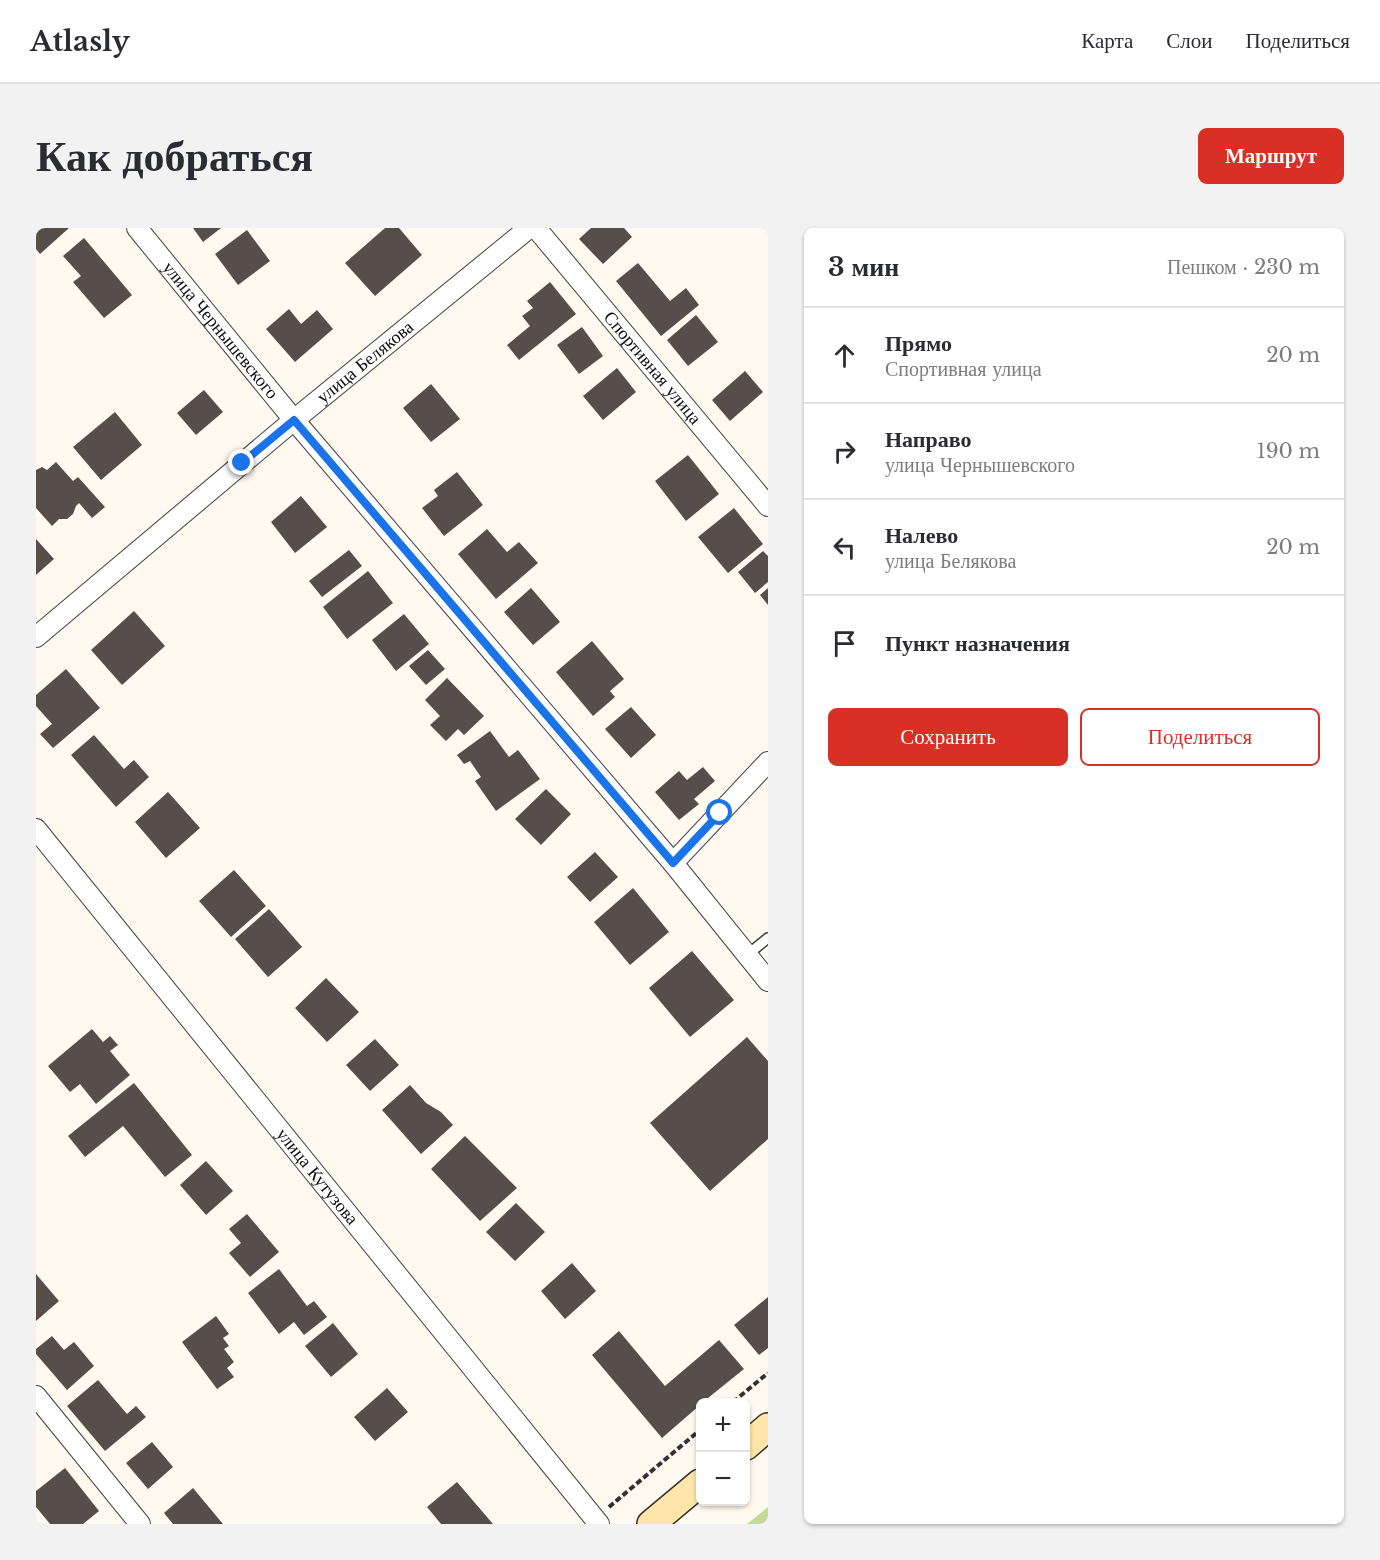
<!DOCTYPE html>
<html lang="ru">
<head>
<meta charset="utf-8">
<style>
  :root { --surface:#fff; --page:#f2f2f3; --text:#2b2b33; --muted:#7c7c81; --line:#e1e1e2; --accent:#d93025 }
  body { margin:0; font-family:"Libre Baskerville",serif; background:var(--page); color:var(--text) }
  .controls { position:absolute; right:18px; bottom:18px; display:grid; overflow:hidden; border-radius:9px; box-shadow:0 2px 4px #0004 }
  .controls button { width:54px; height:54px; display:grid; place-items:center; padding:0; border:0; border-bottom:2px solid var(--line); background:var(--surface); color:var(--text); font:30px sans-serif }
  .stop { position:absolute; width:18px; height:18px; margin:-14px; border:4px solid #1a73e8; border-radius:50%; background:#fff }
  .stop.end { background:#1a73e8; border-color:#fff; box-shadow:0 2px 6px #0008 }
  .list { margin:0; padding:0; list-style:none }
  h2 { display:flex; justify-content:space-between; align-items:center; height:78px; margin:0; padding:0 24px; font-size:26px }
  h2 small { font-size:20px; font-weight:400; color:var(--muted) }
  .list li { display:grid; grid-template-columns:39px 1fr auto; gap:18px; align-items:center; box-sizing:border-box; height:96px; padding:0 24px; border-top:2px solid var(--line) }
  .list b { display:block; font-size:22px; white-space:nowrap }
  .list p { margin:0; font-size:20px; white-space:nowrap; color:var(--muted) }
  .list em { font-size:20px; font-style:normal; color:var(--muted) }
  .actions { display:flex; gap:12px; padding:18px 24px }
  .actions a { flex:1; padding:14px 0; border:2px solid var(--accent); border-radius:9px; text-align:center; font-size:21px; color:var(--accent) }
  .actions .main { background:var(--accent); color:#fff }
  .icon { flex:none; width:33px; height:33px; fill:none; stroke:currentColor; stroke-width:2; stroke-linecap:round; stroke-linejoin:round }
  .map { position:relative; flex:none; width:732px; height:1296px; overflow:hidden; border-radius:9px }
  header { display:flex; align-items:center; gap:36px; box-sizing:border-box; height:84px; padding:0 30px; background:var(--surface); border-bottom:2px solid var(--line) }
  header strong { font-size:28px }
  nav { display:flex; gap:33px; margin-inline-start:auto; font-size:21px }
  .intro { display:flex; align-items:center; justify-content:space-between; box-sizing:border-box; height:144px; padding:0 36px }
  h1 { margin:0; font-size:42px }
  .button { padding:15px 27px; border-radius:9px; background:var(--accent); color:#fff; font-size:21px; font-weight:700 }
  main { display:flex; gap:36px; padding:0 36px }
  aside { flex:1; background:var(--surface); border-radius:9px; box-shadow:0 2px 4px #0004 }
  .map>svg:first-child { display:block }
  .forest { fill:#c3db97 }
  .building { fill:#574d4a }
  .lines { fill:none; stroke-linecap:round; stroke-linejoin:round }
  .lane-casing { stroke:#414141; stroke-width:12 }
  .street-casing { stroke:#414141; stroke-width:22 }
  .secondary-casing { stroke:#303030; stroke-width:30 }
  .path { stroke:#303030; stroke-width:4; stroke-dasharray:6 3; stroke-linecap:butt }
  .lane { stroke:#fff; stroke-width:9 }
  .street { stroke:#fff; stroke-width:20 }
  .secondary { stroke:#ffe5aa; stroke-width:27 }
  .route { stroke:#1a73e8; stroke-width:8 }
  .labels { text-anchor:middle; stroke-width:6; stroke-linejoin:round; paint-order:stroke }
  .street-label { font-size:18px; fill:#0e0e0e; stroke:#fff }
</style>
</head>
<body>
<header>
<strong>Atlasly</strong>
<nav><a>Карта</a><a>Слои</a><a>Поделиться</a></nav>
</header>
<div class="intro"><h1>Как добраться</h1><a class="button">Маршрут</a></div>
<main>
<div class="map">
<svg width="732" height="1296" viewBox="0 0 732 1296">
  <rect width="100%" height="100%" fill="#fff9ef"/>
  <path class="forest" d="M 732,1279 L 732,1296 L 711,1296 Z"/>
  <path class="building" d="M 0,0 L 33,0 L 4,26 L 0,21 Z
    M 157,0 L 185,0 L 167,14 Z
    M 349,0 L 363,0 L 386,27 L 339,68 L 309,35 Z
    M 555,0 L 588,0 L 596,9 L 567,36 L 543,11 Z
    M 211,2 L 234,33 L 202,57 L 179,26 Z
    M 48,10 L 96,67 L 68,90 L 37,54 L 45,48 L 27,28 Z
    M 602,35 L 634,73 L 650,60 L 663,77 L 625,108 L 580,53 Z
    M 514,54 L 540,86 L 483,132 L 471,117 L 494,98 L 486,88 L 497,80 L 491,73 Z
    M 253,81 L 265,96 L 281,82 L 297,101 L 259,134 L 230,101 Z
    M 660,87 L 682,114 L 652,138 L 631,112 Z
    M 546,99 L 567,128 L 543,146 L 521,117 Z
    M 581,140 L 600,164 L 567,192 L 547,168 Z
    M 709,143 L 727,164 L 694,193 L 676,172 Z
    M 395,156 L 424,191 L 395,214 L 367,180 Z
    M 168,162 L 187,184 L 160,207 L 141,185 Z
    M 79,184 L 106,217 L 65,252 L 37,219 Z
    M 652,227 L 683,266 L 650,293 L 619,253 Z
    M 20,234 L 37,253 L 42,249 L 69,279 L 56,290 L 43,275 L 40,278 L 37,286 L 31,291 L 23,291 L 16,298 L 0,280 L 0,242 L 6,239 L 11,242 Z
    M 421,244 L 447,277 L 408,308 L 386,280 L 402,268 L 398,262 Z
    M 265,268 L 291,299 L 259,325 L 235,294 Z
    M 698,280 L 727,316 L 692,345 L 662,309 Z
    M 451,301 L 471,324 L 483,314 L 502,335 L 460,371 L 422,326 Z
    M 0,311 L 18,331 L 0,347 Z
    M 313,322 L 326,338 L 286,369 L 273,353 Z
    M 727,323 L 732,328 L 732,354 L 719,365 L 702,344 Z
    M 332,343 L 357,375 L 311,411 L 287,379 Z
    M 495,360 L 524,394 L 497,417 L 468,384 Z
    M 732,360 L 732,377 L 724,367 Z
    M 98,383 L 129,418 L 86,457 L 55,422 Z
    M 368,386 L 393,416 L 360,443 L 336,412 Z
    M 556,413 L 588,451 L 574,463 L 579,469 L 557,488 L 520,444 Z
    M 392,422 L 409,441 L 390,457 L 373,438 Z
    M 30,441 L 64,480 L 17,520 L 4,506 L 16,496 L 0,478 L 0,467 Z
    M 411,450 L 448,488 L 428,507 L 422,501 L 410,513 L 394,497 L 404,488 L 389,472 Z
    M 595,479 L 620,507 L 595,530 L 569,501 Z
    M 454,503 L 473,529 L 482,522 L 504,551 L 460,583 L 439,553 L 445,549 L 434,533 L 428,536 L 421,527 Z
    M 58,507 L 88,541 L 98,532 L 113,549 L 80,579 L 35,527 Z
    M 667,539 L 679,553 L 658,571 L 663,576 L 643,592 L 619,564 L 643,543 L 651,552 Z
    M 510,561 L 535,586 L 505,617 L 479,591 Z
    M 132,564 L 164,600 L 130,630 L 99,594 Z
    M 559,624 L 582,649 L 554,674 L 531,649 Z
    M 198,642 L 230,678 L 195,709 L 163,673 Z
    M 597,660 L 633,704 L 594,737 L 558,694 Z
    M 233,681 L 266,719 L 232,749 L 199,711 Z
    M 656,723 L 698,772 L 654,809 L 613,760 Z
    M 290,750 L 323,784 L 291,814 L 259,780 Z
    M 56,801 L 67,814 L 74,808 L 82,817 L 74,823 L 94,847 L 60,876 L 44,856 L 34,864 L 12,838 Z
    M 711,809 L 732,833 L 732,911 L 674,963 L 614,895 Z
    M 339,811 L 363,837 L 334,863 L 310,837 Z
    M 98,855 L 156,927 L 129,949 L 87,898 L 49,929 L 32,908 Z
    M 374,857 L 390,875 L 405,884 L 417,897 L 385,926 L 346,882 Z
    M 429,908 L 481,960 L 444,993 L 395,941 Z
    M 170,933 L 197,963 L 170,987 L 144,957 Z
    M 480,975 L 509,1004 L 479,1033 L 450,1004 Z
    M 211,986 L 243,1024 L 214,1049 L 193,1025 L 205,1015 L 193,1001 Z
    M 536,1035 L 560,1063 L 529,1091 L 505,1063 Z
    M 243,1041 L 271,1078 L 278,1073 L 291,1089 L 268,1107 L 258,1094 L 243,1106 L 212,1065 Z
    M 0,1046 L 23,1073 L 0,1093 Z
    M 732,1069 L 732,1120 L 723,1127 L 698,1097 Z
    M 180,1088 L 193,1106 L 187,1110 L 193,1118 L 188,1121 L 198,1134 L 191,1140 L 198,1149 L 181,1161 L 146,1114 Z
    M 297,1095 L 322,1126 L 295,1149 L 269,1118 Z
    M 583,1103 L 629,1158 L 683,1112 L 708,1141 L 667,1174 L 664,1174 L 664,1177 L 626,1210 L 556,1127 Z
    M 16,1108 L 28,1122 L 38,1114 L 58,1138 L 31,1162 L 0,1126 L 0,1121 Z
    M 62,1152 L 91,1186 L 100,1178 L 110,1189 L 69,1223 L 31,1178 Z
    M 351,1160 L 372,1184 L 339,1213 L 318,1189 Z
    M 116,1214 L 137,1239 L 112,1261 L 90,1235 Z
    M 29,1240 L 63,1283 L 47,1296 L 14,1296 L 0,1279 L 0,1263 Z
    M 421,1254 L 457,1296 L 405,1296 L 391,1279 Z
    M 157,1260 L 187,1296 L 137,1296 L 128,1285 Z"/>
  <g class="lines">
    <defs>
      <path id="lane" d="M 711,727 L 732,710"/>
      <g id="street">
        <path id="s1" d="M 101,0 L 258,192 L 637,635 L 732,753"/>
        <path id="s2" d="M 500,0 L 732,278"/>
        <path id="s3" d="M 0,409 L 258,192 L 493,0"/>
        <path id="s4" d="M 0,601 L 563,1296"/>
        <path d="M 637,635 L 732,534"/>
        <path d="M 0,1168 L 104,1296"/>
      </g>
      <path id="secondary" d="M 710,1218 L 732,1199
        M 615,1296 L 664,1255"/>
    </defs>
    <use href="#lane" class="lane-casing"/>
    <use href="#street" class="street-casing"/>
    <use href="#secondary" class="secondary-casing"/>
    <path class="path" d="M 697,1174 L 732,1145
      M 573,1279 L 664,1202"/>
    <use href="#lane" class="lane"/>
    <use href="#street" class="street"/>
    <use href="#secondary" class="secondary"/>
  </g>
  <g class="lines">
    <path class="route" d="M 206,235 L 258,192 L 637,635 L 684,585"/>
  </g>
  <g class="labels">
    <g class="street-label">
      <text dy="6" stroke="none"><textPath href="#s1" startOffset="132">улица Чернышевского</textPath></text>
      <text dy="6" stroke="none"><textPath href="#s3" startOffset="429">улица Белякова</textPath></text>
      <text dy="6" stroke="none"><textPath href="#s2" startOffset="182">Спортивная улица</textPath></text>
      <text dy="6" stroke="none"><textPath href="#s4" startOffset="447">улица Кутузова</textPath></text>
    </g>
  </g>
</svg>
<div class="controls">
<button>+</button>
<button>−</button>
</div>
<div class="stop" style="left:684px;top:585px"></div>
<div class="stop end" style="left:206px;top:235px"></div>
</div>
<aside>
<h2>3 мин<small>Пешком · 230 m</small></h2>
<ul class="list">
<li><svg class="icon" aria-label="ahead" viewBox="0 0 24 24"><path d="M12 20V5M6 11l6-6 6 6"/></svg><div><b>Прямо</b><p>Спортивная улица</p></div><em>20 m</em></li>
<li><svg class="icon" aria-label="right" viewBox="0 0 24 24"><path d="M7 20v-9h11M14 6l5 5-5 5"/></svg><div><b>Направо</b><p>улица Чернышевского</p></div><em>190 m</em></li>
<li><svg class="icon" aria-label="left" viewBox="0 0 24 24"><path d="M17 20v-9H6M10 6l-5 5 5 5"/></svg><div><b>Налево</b><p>улица Белякова</p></div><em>20 m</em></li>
<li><svg class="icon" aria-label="arrive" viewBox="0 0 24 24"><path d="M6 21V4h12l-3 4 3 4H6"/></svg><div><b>Пункт назначения</b></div></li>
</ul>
<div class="actions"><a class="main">Сохранить</a><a>Поделиться</a></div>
</aside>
</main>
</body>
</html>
